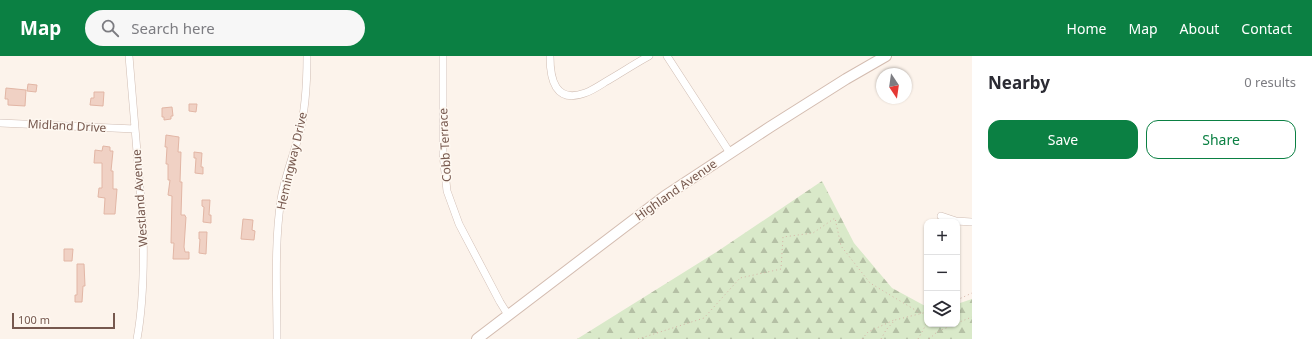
<!DOCTYPE html>
<html lang="en">
<head>
<meta charset="utf-8">
<style>
  :root { --surface:#fff; --page:#f7f7f7; --text:#2b2b33; --muted:#7c7c81; --line:#e1e1e2; --accent:#0b8043 }
  body { margin:0; font-family:"Noto Sans",sans-serif; background:var(--page); color:var(--text) }
  .controls { position:absolute; right:12px; bottom:12px; display:grid; overflow:hidden; border-radius:8px; box-shadow:0 1px 3px #0004 }
  .controls button { width:36px; height:36px; display:grid; place-items:center; padding:0; border:0; border-bottom:1px solid var(--line); background:var(--surface); color:var(--text); font:20px sans-serif }
  .compass { position:absolute; left:876px; top:12px; width:36px; height:36px; border-radius:50%; background:var(--surface); box-shadow:0 1px 3px #0004; rotate:167deg }
  .scale { position:absolute; left:12px; bottom:10px; width:103px; box-sizing:border-box; padding-left:4px; border:2px solid #76584e; border-top:0; font-size:11px; line-height:14px; white-space:nowrap; color:#76584e; -webkit-text-stroke:3px #fef8f1; paint-order:stroke }
  .list { margin:0; padding:0; list-style:none }
  h2 { display:flex; justify-content:space-between; align-items:center; height:52px; margin:0; padding:0 16px; font-size:17px }
  h2 small { font-size:13px; font-weight:400; color:var(--muted) }
  .actions { display:flex; gap:8px; padding:12px 16px }
  .actions a { flex:1; padding:9px 0; border:1px solid var(--accent); border-radius:12px; text-align:center; font-size:14px; color:var(--accent) }
  .actions .main { background:var(--accent); color:#fff }
  .icon { flex:none; width:22px; height:22px; fill:none; stroke:currentColor; stroke-width:2; stroke-linecap:round; stroke-linejoin:round }
  .map { position:relative; flex:none; width:972px; height:283px; overflow:hidden }
  header { display:flex; align-items:center; gap:24px; box-sizing:border-box; height:56px; padding:0 20px; background:var(--accent); color:#fff }
  header strong { font-size:19px }
  nav { display:flex; gap:22px; margin-inline-start:auto; font-size:14px }
  .search { width:280px; height:36px; background:var(--page); display:flex; align-items:center; gap:10px; box-sizing:border-box; padding:0 14px; border-radius:22px; color:var(--muted); font-size:15px }
  main { display:flex }
  aside { flex:1; background:var(--surface) }
  .map>svg:first-child { display:block }
  .forest { fill:url(#forest-firs) }
  .building { fill:#f0d1c4; stroke:#e2b6a5 }
  .lines { fill:none; stroke-linecap:round; stroke-linejoin:round }
  .street-casing { stroke:#d0bdb3; stroke-width:8 }
  .secondary-casing { stroke:#d3bcb0; stroke-width:12 }
  .path { stroke:#d5b3a6; stroke-width:1; stroke-dasharray:1 3; stroke-linecap:butt }
  .street { stroke:#fff; stroke-width:7 }
  .secondary { stroke:#fff; stroke-width:10 }
  .labels { text-anchor:middle; stroke-width:3; stroke-linejoin:round; paint-order:stroke }
  .street-label { font-size:12px; fill:#76584e; stroke:#fef8f1 }
</style>
</head>
<body>
<header>
<strong>Map</strong>
<div class="search"><svg class="icon" aria-label="search" viewBox="0 0 24 24"><circle cx="10" cy="10" r="6"/><path d="M15 15l6 6"/></svg>Search here</div>
<nav><a>Home</a><a>Map</a><a>About</a><a>Contact</a></nav>
</header>
<main>
<div class="map">
<svg width="972" height="283" viewBox="0 0 972 283">
  <defs>
    <pattern id="forest-firs" width="22" height="20" patternUnits="userSpaceOnUse"><rect width="22" height="20" fill="#d9e9c9"/><path d="M5 1l3.5 6h-7zM16 11l3.5 6h-7z" fill="#b5c0a5"/></pattern>
  </defs>
  <rect width="100%" height="100%" fill="#fcf3eb"/>
  <path class="forest" d="M 822,125 L 854,187 L 892,232 L 927,251 L 927,268 L 957,268 L 957,248 L 972,243 L 972,283 L 577,283 L 718,195 Z"/>
  <path class="building" d="M 28,28 L 37,29 L 36,36 L 27,35 Z
    M 6,32 L 26,34 L 25,50 L 8,49 L 8,43 L 5,43 Z
    M 94,36 L 104,36 L 103,50 L 90,49 L 91,42 L 94,42 Z
    M 189,48 L 197,48 L 196,56 L 189,55 Z
    M 172,51 L 173,60 L 171,60 L 171,63 L 164,64 L 164,61 L 162,61 L 162,52 Z
    M 166,79 L 179,81 L 178,96 L 181,96 L 180,126 L 182,126 L 181,159 L 185,159 L 185,160 L 186,161 L 184,191 L 185,196 L 189,196 L 189,203 L 173,203 L 174,187 L 171,187 L 172,140 L 168,139 L 170,124 L 168,124 L 168,108 L 166,108 L 167,91 L 165,91 Z
    M 103,90 L 110,91 L 110,95 L 113,95 L 111,115 L 113,115 L 113,133 L 117,133 L 115,158 L 104,158 L 105,142 L 98,141 L 99,132 L 102,132 L 102,107 L 94,107 L 95,94 L 102,95 Z
    M 194,96 L 202,97 L 201,111 L 203,111 L 203,118 L 195,117 L 196,102 L 194,102 Z
    M 202,144 L 210,144 L 209,159 L 211,159 L 211,167 L 203,166 L 204,151 L 202,150 Z
    M 243,163 L 253,164 L 252,174 L 255,175 L 254,184 L 241,183 Z
    M 199,176 L 207,176 L 206,198 L 199,197 L 200,183 L 199,183 Z
    M 64,193 L 73,193 L 72,205 L 64,205 Z
    M 77,208 L 84,208 L 85,230 L 83,230 L 82,246 L 75,246 L 75,239 L 77,239 Z"/>
  <g class="lines">
    <defs>
      <path id="street" d="M 129,0 L 143,168 C 144,206 144,245 137,283
        M 443,0 L 443,98 L 447,135 L 459,168 L 500,246 L 508,259
        M 550,0 C 550,23 555,48 585,37 C 594,34 603,27 612,22 C 624,15 636,7 649,0
        M 667,0 L 730,97
        M 0,67 L 135,73
        M 941,160 L 956,165 L 972,166
        M 277,283 C 277,236 274,189 281,143 C 285,121 293,100 299,79 C 306,53 307,27 307,0"/>
      <path id="secondary" d="M 477,283 L 665,140 L 770,71 L 846,23 L 886,0"/>
    </defs>
    <use href="#street" class="street-casing"/>
    <use href="#secondary" class="secondary-casing"/>
    <path class="path" d="M 957,244 L 972,237
      M 957,267 L 972,261
      M 638,283 L 704,262 L 740,222 L 781,213 L 783,181 L 813,177 L 835,162 L 841,190 L 870,227 L 922,258
      M 862,283 L 868,276 L 894,264
      M 881,283 L 886,274 L 895,264 L 927,256
      M 918,283 L 927,267
      M 929,283 L 937,276 L 955,268"/>
    <use href="#street" class="street"/>
    <use href="#secondary" class="secondary"/>
  </g>
  <g class="labels">
    <g class="street-label">
      <text transform="translate(67 70) rotate(3)" y="4">Midland Drive</text>
      <text transform="translate(445 89) rotate(-93)" y="4">Cobb Terrace</text>
      <text transform="translate(292 105) rotate(-77)" y="4">Hemingway Drive</text>
      <text transform="translate(676 134) rotate(-35)" y="4">Highland Avenue</text>
      <text transform="translate(140 142) rotate(-94)" y="4">Westland Avenue</text>
    </g>
  </g>
</svg>
<div class="controls">
<button>+</button>
<button>−</button>
<button><svg class="icon" aria-label="layers" viewBox="0 0 24 24"><path d="M12 4l9 5-9 5-9-5zM3 14l9 5 9-5"/></svg></button>
</div>
<svg class="compass" viewBox="-18 -18 36 36"><path d="M0-13l5 13h-10z" fill="#e53935"/><path d="M0 13l5-13h-10z" fill="#7c7c81"/></svg>
<div class="scale">100 m</div>
</div>
<aside>
<h2>Nearby<small>0 results</small></h2>
<ul class="list">
</ul>
<div class="actions"><a class="main">Save</a><a>Share</a></div>
</aside>
</main>
</body>
</html>
